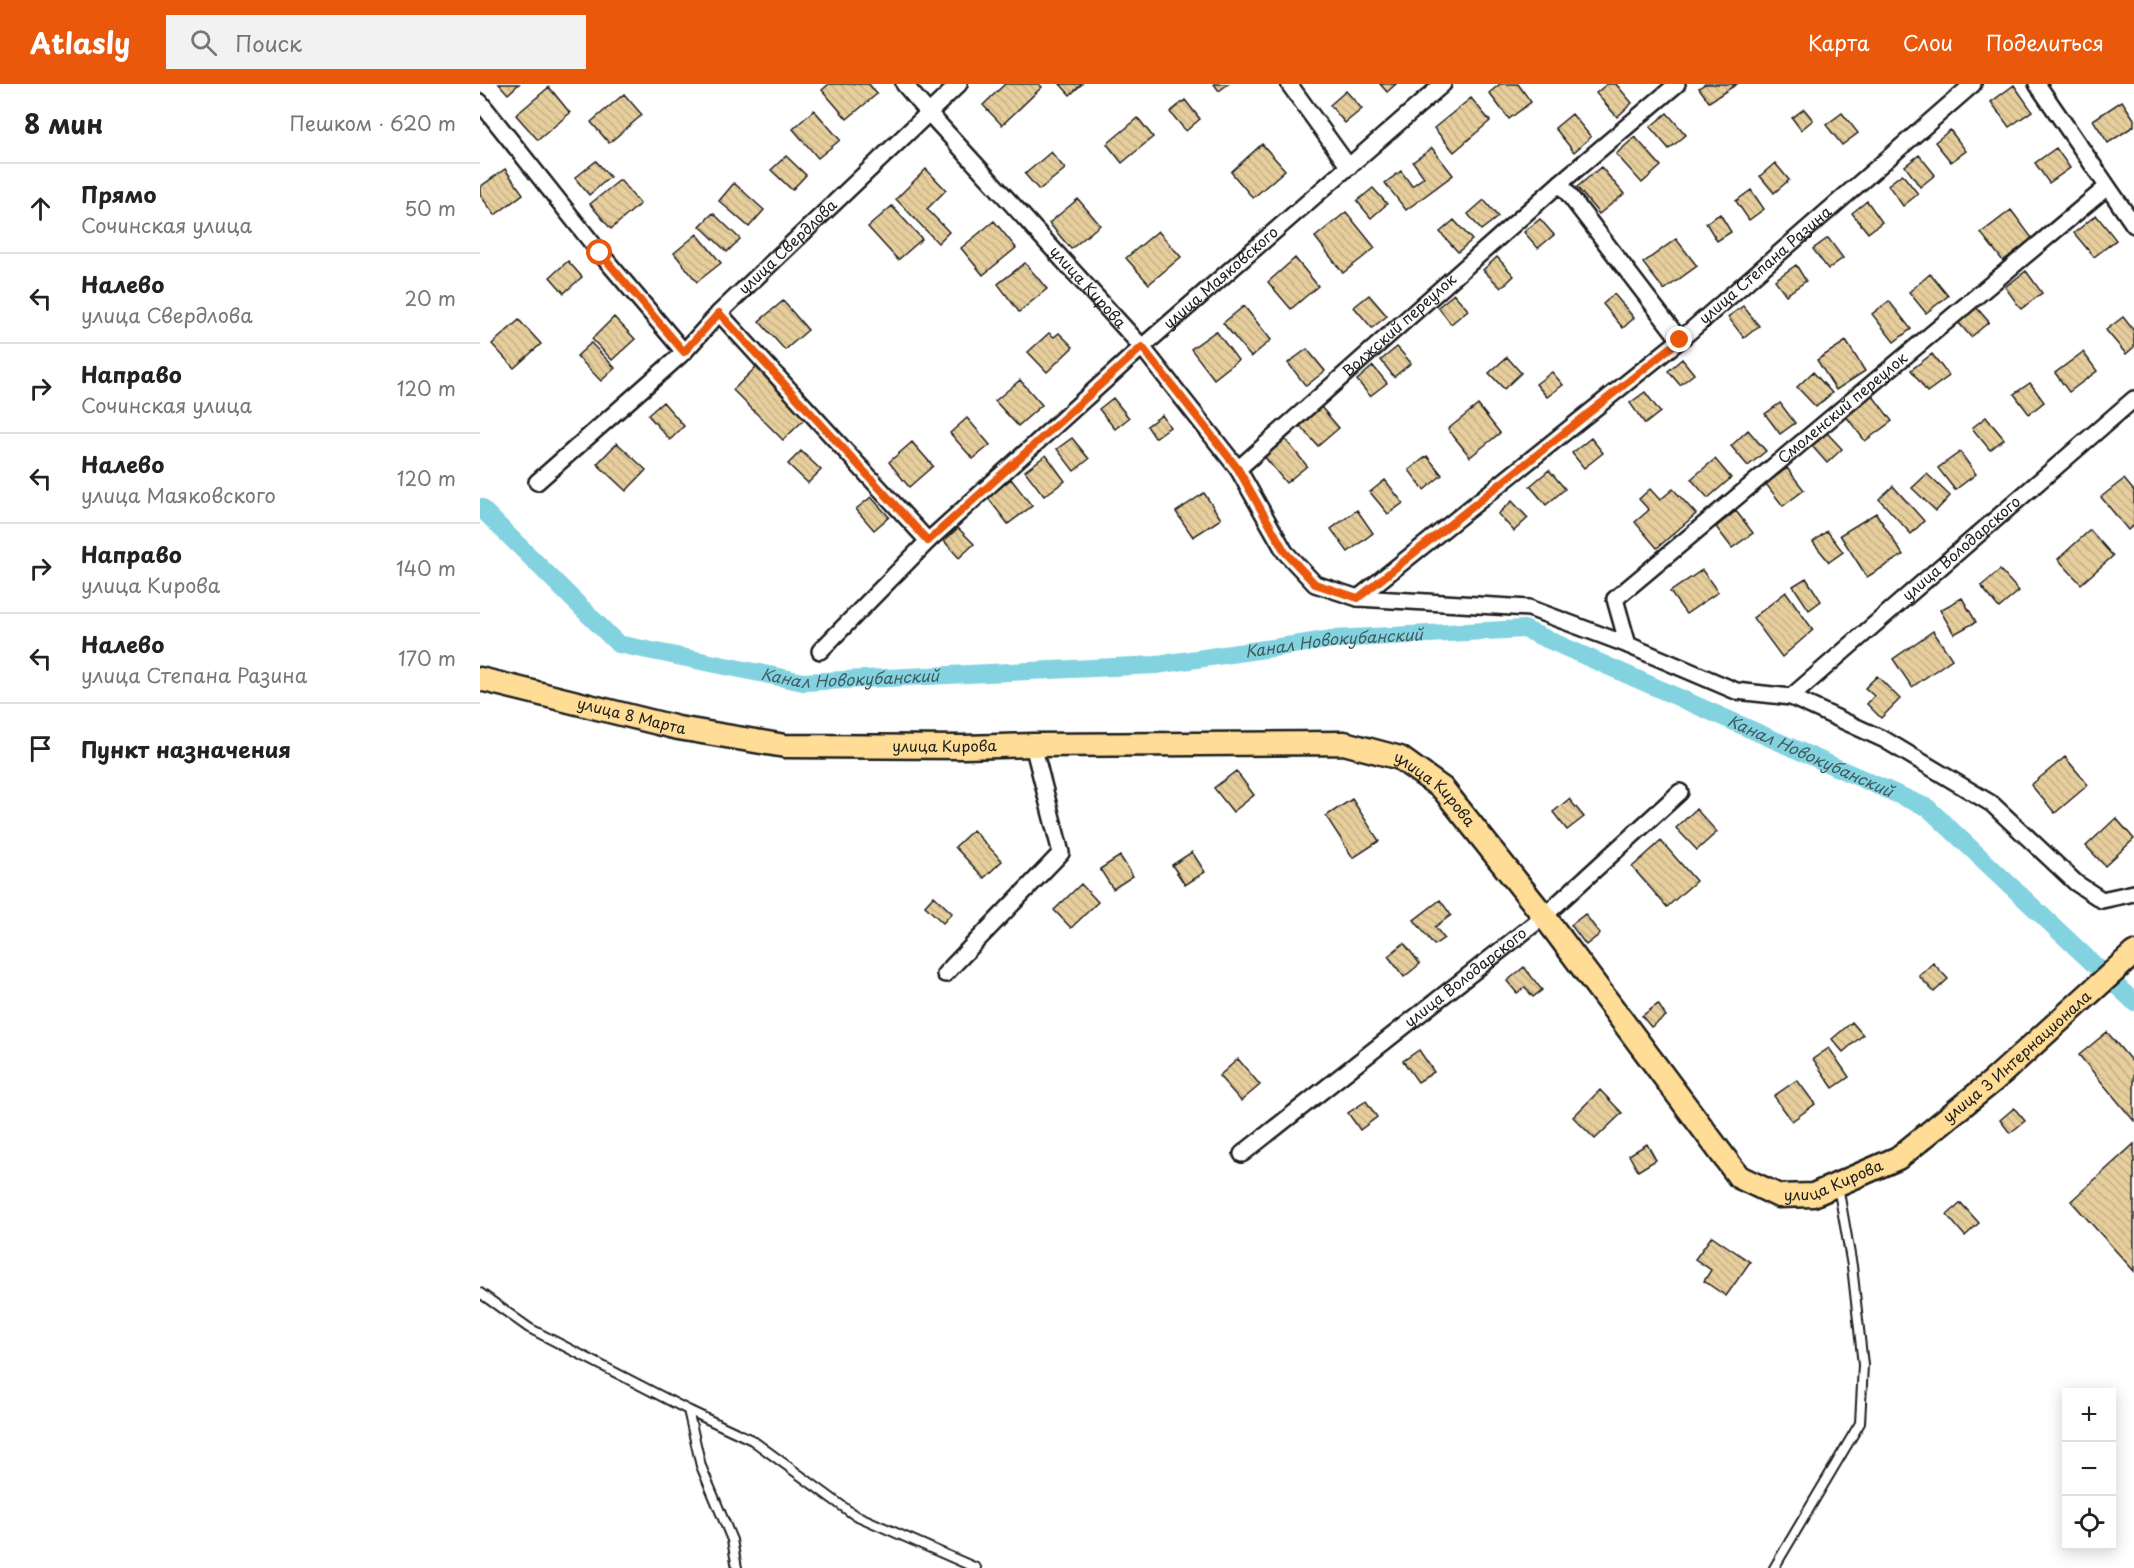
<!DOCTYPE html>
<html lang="ru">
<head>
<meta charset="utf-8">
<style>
  :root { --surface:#fff; --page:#f2f2f2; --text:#222; --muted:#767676; --line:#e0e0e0; --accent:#ea580c }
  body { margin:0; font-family:"Playpen Sans",sans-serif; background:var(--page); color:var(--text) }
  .controls { position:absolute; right:18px; bottom:18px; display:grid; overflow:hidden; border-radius:0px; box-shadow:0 3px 15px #0003 }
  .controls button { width:54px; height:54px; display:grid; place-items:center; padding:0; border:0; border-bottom:2px solid var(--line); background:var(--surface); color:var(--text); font:30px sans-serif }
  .stop { position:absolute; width:18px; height:18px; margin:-14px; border:4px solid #ea580c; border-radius:50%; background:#fff }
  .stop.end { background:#ea580c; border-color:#fff; box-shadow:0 2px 6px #0008 }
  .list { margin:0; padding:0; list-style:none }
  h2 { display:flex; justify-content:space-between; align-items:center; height:78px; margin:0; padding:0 24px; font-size:26px }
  h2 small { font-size:20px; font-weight:400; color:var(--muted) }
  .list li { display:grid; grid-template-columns:39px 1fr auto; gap:18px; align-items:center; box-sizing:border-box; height:90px; padding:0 24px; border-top:2px solid var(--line) }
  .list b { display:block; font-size:22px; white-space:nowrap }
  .list p { margin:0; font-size:20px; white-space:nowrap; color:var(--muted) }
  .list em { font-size:20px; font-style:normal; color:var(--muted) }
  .icon { flex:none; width:33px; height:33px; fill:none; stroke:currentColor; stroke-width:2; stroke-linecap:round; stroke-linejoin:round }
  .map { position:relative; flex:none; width:1654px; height:1484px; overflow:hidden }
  header { display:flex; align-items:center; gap:36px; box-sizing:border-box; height:84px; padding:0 30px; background:var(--accent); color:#fff }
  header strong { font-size:28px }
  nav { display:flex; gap:33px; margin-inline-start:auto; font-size:21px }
  .search { width:420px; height:54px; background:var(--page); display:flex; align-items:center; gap:15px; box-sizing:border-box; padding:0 21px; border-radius:0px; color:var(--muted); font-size:22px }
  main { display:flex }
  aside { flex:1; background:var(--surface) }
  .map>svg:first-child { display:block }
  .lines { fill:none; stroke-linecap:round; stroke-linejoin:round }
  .canal { stroke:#83d2e0; stroke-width:18 }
  .building { fill:url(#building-back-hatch); stroke:#1c1c1c; stroke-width:1.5 }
  .service-casing { stroke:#1c1c1c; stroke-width:12 }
  .minor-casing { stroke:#1c1c1c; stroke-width:20 }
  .primary-casing { stroke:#1c1c1c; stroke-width:27 }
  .service { stroke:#fff; stroke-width:8 }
  .minor { stroke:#fff; stroke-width:15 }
  .primary { stroke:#ffdd96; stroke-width:22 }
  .route { stroke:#ea580c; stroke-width:8 }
  .labels { text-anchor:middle; stroke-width:5; stroke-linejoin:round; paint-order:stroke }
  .street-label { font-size:15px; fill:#1c1c1c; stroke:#fff }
  .water-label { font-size:16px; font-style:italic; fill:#405c61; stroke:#fff }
</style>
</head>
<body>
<header>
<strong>Atlasly</strong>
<div class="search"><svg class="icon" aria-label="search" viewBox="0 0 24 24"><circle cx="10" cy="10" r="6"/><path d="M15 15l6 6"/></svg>Поиск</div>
<nav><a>Карта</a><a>Слои</a><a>Поделиться</a></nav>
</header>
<main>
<aside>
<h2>8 мин<small>Пешком · 620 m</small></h2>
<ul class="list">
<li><svg class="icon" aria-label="ahead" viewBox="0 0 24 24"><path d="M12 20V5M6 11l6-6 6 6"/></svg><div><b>Прямо</b><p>Сочинская улица</p></div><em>50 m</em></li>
<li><svg class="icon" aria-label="left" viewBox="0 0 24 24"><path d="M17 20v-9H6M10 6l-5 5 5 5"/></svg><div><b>Налево</b><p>улица Свердлова</p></div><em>20 m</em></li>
<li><svg class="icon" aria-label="right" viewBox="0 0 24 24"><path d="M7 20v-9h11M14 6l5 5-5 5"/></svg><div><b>Направо</b><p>Сочинская улица</p></div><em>120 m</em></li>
<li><svg class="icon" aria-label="left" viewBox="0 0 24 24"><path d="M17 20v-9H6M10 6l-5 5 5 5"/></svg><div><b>Налево</b><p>улица Маяковского</p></div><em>120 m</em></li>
<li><svg class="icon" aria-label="right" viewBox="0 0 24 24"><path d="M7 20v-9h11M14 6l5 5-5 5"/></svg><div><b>Направо</b><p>улица Кирова</p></div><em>140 m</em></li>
<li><svg class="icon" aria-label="left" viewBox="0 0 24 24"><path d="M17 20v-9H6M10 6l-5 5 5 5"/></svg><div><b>Налево</b><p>улица Степана Разина</p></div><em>170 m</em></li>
<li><svg class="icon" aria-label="arrive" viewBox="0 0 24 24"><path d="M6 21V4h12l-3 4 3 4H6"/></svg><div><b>Пункт назначения</b></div></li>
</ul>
</aside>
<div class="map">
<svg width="1654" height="1484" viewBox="0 0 1654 1484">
  <defs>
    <pattern id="building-back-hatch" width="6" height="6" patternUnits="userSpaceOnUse" patternTransform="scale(1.5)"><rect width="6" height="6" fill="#e7ce9d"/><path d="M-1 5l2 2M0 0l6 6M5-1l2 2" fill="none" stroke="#c6b087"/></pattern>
  </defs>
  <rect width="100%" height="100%" fill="#fff"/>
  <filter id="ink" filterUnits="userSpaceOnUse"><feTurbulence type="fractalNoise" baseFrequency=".0167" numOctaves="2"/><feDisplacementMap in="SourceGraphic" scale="12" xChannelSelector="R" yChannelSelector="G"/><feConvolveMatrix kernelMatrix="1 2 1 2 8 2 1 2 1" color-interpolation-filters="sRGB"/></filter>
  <g filter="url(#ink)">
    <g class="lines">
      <path class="canal" id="s1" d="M 0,423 L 138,560 L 323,598 L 676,581 L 853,555 L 1044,545 L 1448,724 L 1654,918"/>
    </g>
    <path class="building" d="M 19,0 L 39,0 L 28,10 Z
      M 349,0 L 389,0 L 397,10 L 367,35 L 342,6 Z
      M 525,0 L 559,0 L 562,3 L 522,41 L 503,21 Z
      M 580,0 L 602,0 L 590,11 Z
      M 734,0 L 748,0 L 739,7 Z
      M 900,0 L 916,0 L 907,8 Z
      M 1020,0 L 1038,0 L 1051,18 L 1029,35 L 1009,9 Z
      M 1127,0 L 1136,0 L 1152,19 L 1137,33 L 1116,9 Z
      M 1225,0 L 1257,0 L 1229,18 L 1219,4 Z
      M 1534,1 L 1552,27 L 1529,43 L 1511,18 Z
      M 69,3 L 90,29 L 58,56 L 36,31 Z
      M 866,7 L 882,25 L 865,39 L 850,21 Z
      M 144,10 L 162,31 L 129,59 L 111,38 Z
      M 991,14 L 1010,37 L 974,68 L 954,44 Z
      M 705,16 L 720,35 L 706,47 L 690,28 Z
      M 1642,17 L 1654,35 L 1654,42 L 1628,59 L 1613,36 Z
      M 1324,25 L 1333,36 L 1321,46 L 1312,34 Z
      M 334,26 L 360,56 L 338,74 L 313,45 Z
      M 1187,29 L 1206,51 L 1189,65 L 1170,43 Z
      M 1362,29 L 1378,49 L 1362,61 L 1346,41 Z
      M 1092,30 L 1111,53 L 1094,68 L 1075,44 Z
      M 658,34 L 673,53 L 642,79 L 627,60 Z
      M 1470,46 L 1486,67 L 1471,78 L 1455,58 Z
      M 1155,53 L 1181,82 L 1162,99 L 1136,70 Z
      M 782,60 L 805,86 L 773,114 L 751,88 Z
      M 952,64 L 973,91 L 926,126 L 905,99 L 921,87 L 932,102 L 944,93 L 933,78 Z
      M 1576,64 L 1590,84 L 1569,99 L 1555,79 Z
      M 571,68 L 585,85 L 559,106 L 545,90 Z
      M 1439,71 L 1455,91 L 1440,103 L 1425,82 Z
      M 306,72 L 326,91 L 312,106 L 291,86 Z
      M 116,77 L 130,93 L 109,111 L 95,94 Z
      M 1295,79 L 1309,96 L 1294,109 L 1280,92 Z
      M 1121,83 L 1144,110 L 1119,130 L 1097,103 Z
      M 25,85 L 43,110 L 15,131 L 0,111 L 0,103 Z
      M 446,85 L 466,106 L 447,125 L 469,148 L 458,159 L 416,115 Z
      M 1422,90 L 1438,110 L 1423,122 L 1408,101 Z
      M 140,96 L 160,120 L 131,145 L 110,120 Z
      M 254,99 L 284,126 L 269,143 L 239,117 Z
      M 893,104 L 907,120 L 891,134 L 877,117 Z
      M 1271,106 L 1284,125 L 1269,136 L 1256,117 Z
      M 598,115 L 620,141 L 591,165 L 569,139 Z
      M 1004,116 L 1018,133 L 1001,146 L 988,130 Z
      M 1387,117 L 1402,138 L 1388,149 L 1372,129 Z
      M 412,122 L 442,155 L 418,176 L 388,143 Z
      M 1531,126 L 1552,154 L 1523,177 L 1501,149 Z
      M 866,128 L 895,164 L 863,189 L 835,153 Z
      M 233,129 L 260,155 L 247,168 L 220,142 Z
      M 1240,130 L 1251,148 L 1237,157 L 1226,139 Z
      M 1616,131 L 1636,156 L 1614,173 L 1594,149 Z
      M 1060,135 L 1074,151 L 1058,164 L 1044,148 Z
      M 974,136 L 992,156 L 978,168 L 960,148 Z
      M 514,137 L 536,164 L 503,191 L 481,164 Z
      M 678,147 L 701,173 L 669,200 L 646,174 Z
      M 217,150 L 241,179 L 217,198 L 194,169 Z
      M 1348,154 L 1363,174 L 1348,185 L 1333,165 Z
      M 1196,155 L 1217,182 L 1184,206 L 1163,179 Z
      M 1017,173 L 1034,192 L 1021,204 L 1003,186 Z
      M 815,174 L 838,202 L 811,225 L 788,198 Z
      M 88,177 L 102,193 L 84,209 L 70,193 Z
      M 545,179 L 567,205 L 539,228 L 518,200 Z
      M 1316,181 L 1326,197 L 1306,211 L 1295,196 Z
      M 1546,187 L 1562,209 L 1541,225 L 1525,203 Z
      M 1450,190 L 1468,212 L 1446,229 L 1429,208 Z
      M 974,210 L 988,226 L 971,240 L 958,223 Z
      M 1134,210 L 1154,234 L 1143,244 L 1123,220 Z
      M 889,211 L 907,232 L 892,244 L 874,223 Z
      M 303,217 L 328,246 L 305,266 L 279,237 Z
      M 1409,217 L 1431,245 L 1414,258 L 1392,230 Z
      M 764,222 L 791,256 L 771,273 L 743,239 Z
      M 1263,222 L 1279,242 L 1264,254 L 1248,233 Z
      M 1496,223 L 1509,238 L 1491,253 L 1478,238 Z
      M 134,233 L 155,255 L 132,276 L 112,255 Z
      M 1643,233 L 1654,247 L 1654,263 L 1646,270 L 1626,246 Z
      M 39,236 L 61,260 L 34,284 L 12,260 Z
      M 736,247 L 758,276 L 734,295 L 711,265 Z
      M 569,249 L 574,253 L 579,249 L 593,263 L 567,288 L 548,268 Z
      M 1366,257 L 1385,287 L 1356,306 L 1337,276 Z
      M 111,259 L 135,284 L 121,297 L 97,272 Z
      M 917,263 L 931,279 L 914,293 L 901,276 Z
      M 827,265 L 845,287 L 826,302 L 808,279 Z
      M 1603,268 L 1617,287 L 1589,308 L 1575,289 Z
      M 1452,270 L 1469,292 L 1447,308 L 1431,286 Z
      M 1027,273 L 1041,289 L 1024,305 L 1009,289 Z
      M 1202,275 L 1214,290 L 1200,301 L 1188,287 Z
      M 277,282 L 327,333 L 303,356 L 253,306 Z
      M 893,282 L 907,299 L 890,312 L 877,296 Z
      M 1072,288 L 1083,301 L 1067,313 L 1056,300 Z
      M 1333,288 L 1352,309 L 1336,323 L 1317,303 Z
      M 540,296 L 562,321 L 538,342 L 515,317 Z
      M 1550,299 L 1564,318 L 1549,330 L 1534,310 Z
      M 1165,308 L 1180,328 L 1165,340 L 1150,319 Z
      M 1392,311 L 1412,337 L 1385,357 L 1365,331 Z
      M 633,314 L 649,334 L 635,345 L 619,325 Z
      M 183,318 L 204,342 L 190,356 L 168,331 Z
      M 1300,319 L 1315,339 L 1300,350 L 1285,330 Z
      M 998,321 L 1020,349 L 990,373 L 968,345 Z
      M 841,323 L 859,344 L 838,362 L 820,342 Z
      M 682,331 L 690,343 L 675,354 L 667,342 Z
      M 1506,333 L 1524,355 L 1510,366 L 1492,344 Z
      M 487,334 L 510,361 L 493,375 L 470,349 Z
      M 1268,346 L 1286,367 L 1268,382 L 1251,362 Z
      M 1347,349 L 1362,365 L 1347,379 L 1332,362 Z
      M 592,354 L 609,375 L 594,387 L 577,365 Z
      M 1111,354 L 1123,369 L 1104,384 L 1092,369 Z
      M 805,355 L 827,382 L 806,399 L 784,372 Z
      M 432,358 L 453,382 L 429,403 L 409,378 Z
      M 137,359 L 166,386 L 146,407 L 117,380 Z
      M 321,367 L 341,386 L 328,399 L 308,380 Z
      M 1480,368 L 1496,390 L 1475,406 L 1458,384 Z
      M 566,371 L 585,397 L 564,412 L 545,387 Z
      M 947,372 L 962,391 L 944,406 L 929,386 Z
      M 1235,375 L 1251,394 L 1228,414 L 1211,395 Z
      M 1307,384 L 1324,406 L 1303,422 L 1286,400 Z
      M 1069,386 L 1085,405 L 1066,421 L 1050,402 Z
      M 1447,390 L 1470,412 L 1456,427 L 1432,404 Z
      M 531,395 L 552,422 L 528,440 L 508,414 Z
      M 1644,395 L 1654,407 L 1654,441 L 1648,446 L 1621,413 Z
      M 905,396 L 923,419 L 908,430 L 890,408 Z
      M 1413,402 L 1444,437 L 1431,450 L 1399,415 Z
      M 1170,405 L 1180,416 L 1193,405 L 1216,430 L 1177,464 L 1155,438 L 1169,426 L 1159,415 Z
      M 724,409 L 741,435 L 713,453 L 696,428 Z
      M 391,413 L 409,433 L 394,446 L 376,425 Z
      M 1032,417 L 1048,434 L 1034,447 L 1018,430 Z
      M 877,426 L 893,449 L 868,468 L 851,445 Z
      M 1256,427 L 1273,449 L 1252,464 L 1236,443 Z
      M 1396,429 L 1423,471 L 1387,493 L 1360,451 Z
      M 478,444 L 494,460 L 479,474 L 464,457 Z
      M 1610,446 L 1633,472 L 1601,500 L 1578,475 Z
      M 1347,447 L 1363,468 L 1349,478 L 1333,458 Z
      M 1222,486 L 1238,508 L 1206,530 L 1190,508 Z
      M 1520,486 L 1539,507 L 1519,524 L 1501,502 Z
      M 1326,494 L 1341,517 L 1329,526 L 1313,502 Z
      M 1306,508 L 1333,546 L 1302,573 L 1273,534 Z
      M 1482,514 L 1496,538 L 1474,550 L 1460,526 Z
      M 1453,547 L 1472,575 L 1432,603 L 1413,575 Z
      M 1397,592 L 1420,615 L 1401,634 L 1387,620 L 1394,612 L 1385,604 Z
      M 1585,673 L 1608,701 L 1575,729 L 1551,701 Z
      M 756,687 L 774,711 L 753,728 L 734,704 Z
      M 872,715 L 899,757 L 873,774 L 846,732 Z
      M 1089,715 L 1104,733 L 1087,746 L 1073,728 Z
      M 1216,725 L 1237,748 L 1217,766 L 1196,744 Z
      M 1636,734 L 1654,755 L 1625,782 L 1606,762 Z
      M 493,746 L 522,777 L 504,794 L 475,763 Z
      M 1181,757 L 1216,797 L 1187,823 L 1152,783 Z
      M 712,768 L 725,788 L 705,801 L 692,781 Z
      M 640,772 L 653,792 L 633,805 L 620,785 Z
      M 601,800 L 618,818 L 591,844 L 574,826 Z
      M 454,812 L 472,829 L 463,839 L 445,822 Z
      M 960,816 L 971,831 L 955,843 L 964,854 L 954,861 L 934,836 Z
      M 1105,830 L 1120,850 L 1106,861 L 1091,841 Z
      M 924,859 L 940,880 L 924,893 L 908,872 Z
      M 1453,879 L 1468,895 L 1454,908 L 1439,892 Z
      M 1044,883 L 1062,906 L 1053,913 L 1045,903 L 1037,909 L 1027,897 Z
      M 1178,920 L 1186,932 L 1171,943 L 1162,932 Z
      M 1372,938 L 1383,951 L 1363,968 L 1352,955 Z
      M 1627,948 L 1654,980 L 1654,1037 L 1599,971 Z
      M 1349,964 L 1369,993 L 1353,1004 L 1333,975 Z
      M 939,966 L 954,988 L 938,998 L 923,977 Z
      M 758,975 L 780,1001 L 761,1017 L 739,992 Z
      M 1317,996 L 1335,1020 L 1312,1037 L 1294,1012 Z
      M 1120,1006 L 1142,1029 L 1115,1055 L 1093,1033 Z
      M 886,1017 L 897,1033 L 880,1046 L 868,1029 Z
      M 1534,1024 L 1545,1037 L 1530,1049 L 1520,1036 Z
      M 1167,1060 L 1176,1076 L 1158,1087 L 1149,1071 Z
      M 1654,1060 L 1654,1187 L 1591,1117 Z
      M 1481,1119 L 1499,1139 L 1485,1152 L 1467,1131 Z
      M 1232,1152 L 1270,1178 L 1246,1212 L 1224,1197 L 1231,1186 L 1215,1175 Z"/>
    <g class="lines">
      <defs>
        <path id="service" d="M 0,1209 L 49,1244 L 208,1326 L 272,1356 L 373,1430 L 496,1484
          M 208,1326 L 221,1382 L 252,1456 L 257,1484
          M 1294,1484 L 1380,1339 L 1383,1281 L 1372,1182 L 1358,1102"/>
        <g id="minor">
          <path id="s2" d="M 424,0 L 448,28 L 662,263 L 758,385 L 805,468 L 835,500 L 878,514 L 1049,524 L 1148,561 L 1256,607 L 1311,613 L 1405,656 L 1512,720 L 1596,799 L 1622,816 L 1654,809"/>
          <path d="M 809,0 L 869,83"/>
          <path d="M 1557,0 L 1654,141"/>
          <path d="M 0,18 L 120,169 L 204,268"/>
          <path d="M 1080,99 L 1200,256"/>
          <path d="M 239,229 L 448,457"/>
          <path id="s3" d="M 758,385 L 1080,99 L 1197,0"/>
          <path id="s4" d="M 57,398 L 204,268 L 239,229 L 479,0"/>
          <path id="s5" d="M 878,514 L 1200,256 L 1493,0"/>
          <path id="s6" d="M 1148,561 L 1135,515 L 1627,103"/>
          <path id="s7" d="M 340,567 L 448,457 L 662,263 L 963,0"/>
          <path id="s8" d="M 1311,613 L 1654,315"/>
          <path d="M 465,890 L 581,769 L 553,661"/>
          <path id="s9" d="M 762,1070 L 1064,832 L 1200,708"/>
        </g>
        <g id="primary">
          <path id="s10" d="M 0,595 L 198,644 L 305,662 L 484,663 L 553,661 L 864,659 L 920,674 L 963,705 L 1064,832 L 1259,1093 L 1299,1112 L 1333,1111 L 1418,1074 L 1513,997 L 1654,869"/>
        </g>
      </defs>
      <use href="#service" class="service-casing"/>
      <use href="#minor" class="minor-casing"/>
      <use href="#primary" class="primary-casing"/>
      <use href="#service" class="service"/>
      <use href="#minor" class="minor"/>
      <use href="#primary" class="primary"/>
    </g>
  </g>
  <g class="lines" filter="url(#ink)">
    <path class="route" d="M 120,169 L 204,268 L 239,229 L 448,457 L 662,263 L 758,385 L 805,468 L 835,500 L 878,514 L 1200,256"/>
  </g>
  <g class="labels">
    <g class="street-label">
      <text dy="5" stroke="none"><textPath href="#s4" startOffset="344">улица Свердлова</textPath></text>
      <text dy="5" stroke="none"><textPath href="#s5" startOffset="526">улица Степана Разина</textPath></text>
      <text dy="5" stroke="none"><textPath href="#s7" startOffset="548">улица Маяковского</textPath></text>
      <text dy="5" stroke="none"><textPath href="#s2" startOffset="274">улица Кирова</textPath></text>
      <text dy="5" stroke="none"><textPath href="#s3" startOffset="216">Волжский переулок</textPath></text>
      <text dy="5" stroke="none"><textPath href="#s6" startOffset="345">Смоленский переулок</textPath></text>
      <text dy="5" stroke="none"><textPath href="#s8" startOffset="226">улица Володарского</textPath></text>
      <text dy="5" stroke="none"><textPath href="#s10" startOffset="156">улица 8 Марта</textPath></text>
      <text dy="5" stroke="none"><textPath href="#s10" startOffset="472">улица Кирова</textPath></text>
      <text dy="5" stroke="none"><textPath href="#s10" startOffset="976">улица Кирова</textPath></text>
      <text dy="5" stroke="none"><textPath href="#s9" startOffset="285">улица Володарского</textPath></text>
      <text dy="5" stroke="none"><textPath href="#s10" startOffset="1798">улица 3 Интернационала</textPath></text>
      <text dy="5" stroke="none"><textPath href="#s10" startOffset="1572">улица Кирова</textPath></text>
    </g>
    <g class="water-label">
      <text dy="6" stroke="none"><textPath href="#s1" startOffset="916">Канал Новокубанский</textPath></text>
      <text dy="6" stroke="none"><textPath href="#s1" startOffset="430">Канал Новокубанский</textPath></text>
      <text dy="6" stroke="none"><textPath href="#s1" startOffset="1420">Канал Новокубанский</textPath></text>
    </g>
  </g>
</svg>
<div class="controls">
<button>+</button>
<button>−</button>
<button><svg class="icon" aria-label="locate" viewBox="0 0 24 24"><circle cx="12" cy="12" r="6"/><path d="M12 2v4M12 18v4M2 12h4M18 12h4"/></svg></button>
</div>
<div class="stop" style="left:120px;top:169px"></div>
<div class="stop end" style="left:1200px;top:256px"></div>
</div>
</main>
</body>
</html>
